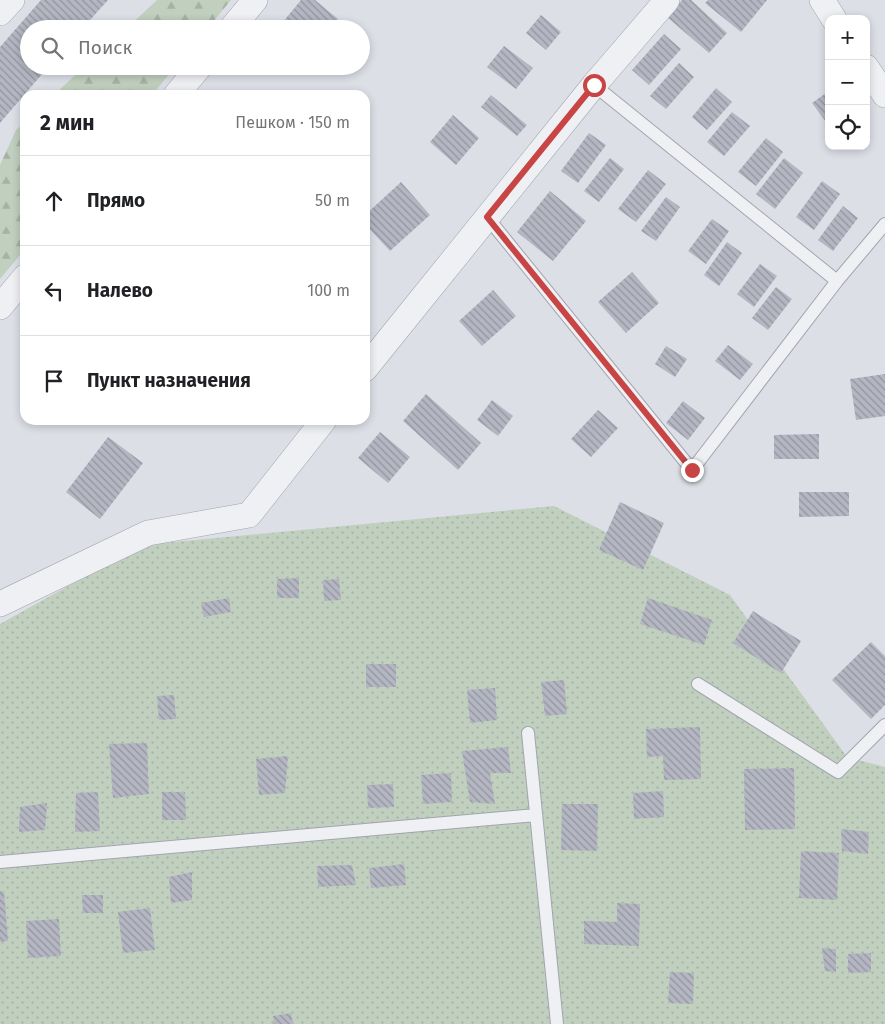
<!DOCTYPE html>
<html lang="ru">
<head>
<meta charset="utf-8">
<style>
  :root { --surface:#fff; --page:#f6f6f6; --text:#202124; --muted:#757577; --line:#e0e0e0 }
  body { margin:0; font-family:"Fira Sans",sans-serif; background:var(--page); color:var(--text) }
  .controls { position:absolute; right:15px; top:15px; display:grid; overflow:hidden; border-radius:10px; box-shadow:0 2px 8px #0003 }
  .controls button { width:45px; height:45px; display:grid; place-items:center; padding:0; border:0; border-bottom:1px solid var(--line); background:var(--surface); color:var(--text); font:25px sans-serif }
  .stop { position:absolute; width:15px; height:15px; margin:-11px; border:4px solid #c74545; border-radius:50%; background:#fff }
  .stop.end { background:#c74545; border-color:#fff; box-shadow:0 1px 5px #0008 }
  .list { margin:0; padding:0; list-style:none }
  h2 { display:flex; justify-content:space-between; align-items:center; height:65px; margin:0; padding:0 20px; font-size:21px }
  h2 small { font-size:16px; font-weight:400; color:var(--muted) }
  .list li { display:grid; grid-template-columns:32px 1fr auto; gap:15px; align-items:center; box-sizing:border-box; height:90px; padding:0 20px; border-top:1px solid var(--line) }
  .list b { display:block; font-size:19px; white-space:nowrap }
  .list em { font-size:16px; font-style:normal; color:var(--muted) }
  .icon { flex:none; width:28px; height:28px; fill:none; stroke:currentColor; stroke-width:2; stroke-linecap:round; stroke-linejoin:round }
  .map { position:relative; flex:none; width:885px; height:1024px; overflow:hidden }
  .search { position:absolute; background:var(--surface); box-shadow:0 2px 8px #0003; left:20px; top:20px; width:350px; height:55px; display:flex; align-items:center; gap:12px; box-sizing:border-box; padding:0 18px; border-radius:28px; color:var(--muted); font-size:19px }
  .panel { position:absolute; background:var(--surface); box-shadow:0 2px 8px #0003; left:20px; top:90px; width:350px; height:335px; border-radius:15px }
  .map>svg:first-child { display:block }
  .grass { fill:url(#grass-dots) }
  .forest { fill:url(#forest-firs) }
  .building { fill:url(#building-back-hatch) }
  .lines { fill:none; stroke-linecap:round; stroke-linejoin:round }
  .service-casing { stroke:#a2a5af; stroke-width:14 }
  .minor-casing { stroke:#a2a5af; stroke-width:26 }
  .service { stroke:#eff0f4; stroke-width:12 }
  .minor { stroke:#eff0f4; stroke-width:25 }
  .route { stroke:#c74545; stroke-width:6 }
</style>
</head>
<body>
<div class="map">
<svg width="885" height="1024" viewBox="0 0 885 1024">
  <defs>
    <pattern id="grass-dots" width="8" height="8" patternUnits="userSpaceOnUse" patternTransform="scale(1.25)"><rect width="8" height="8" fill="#c0cfbe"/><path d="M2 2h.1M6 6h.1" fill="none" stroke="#a5b2a4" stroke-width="1.8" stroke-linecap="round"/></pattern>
    <pattern id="forest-firs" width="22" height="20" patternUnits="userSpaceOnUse" patternTransform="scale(1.25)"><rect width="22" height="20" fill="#c0cfbe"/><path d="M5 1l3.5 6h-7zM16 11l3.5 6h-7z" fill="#a5b2a4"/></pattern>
    <pattern id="building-back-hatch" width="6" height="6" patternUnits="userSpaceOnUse" patternTransform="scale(1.25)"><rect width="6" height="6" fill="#b4b7c2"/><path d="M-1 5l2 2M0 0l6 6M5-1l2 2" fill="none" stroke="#92959f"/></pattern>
  </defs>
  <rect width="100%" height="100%" fill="#dcdfe6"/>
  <path class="grass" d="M 554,506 L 730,595 L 847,757 L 885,767 L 885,1024 L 0,1024 L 0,624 L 142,545 Z"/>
  <path class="forest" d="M 157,0 L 231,0 L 207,29 L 126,29 Z
    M 85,66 L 176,66 L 152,95 L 54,95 Z
    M 25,122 L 25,249 L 0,279 L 0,165 L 16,130 Z"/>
  <path class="building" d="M 41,0 L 108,0 L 82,29 L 29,29 L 29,66 L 49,66 L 0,123 L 0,47 Z
    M 301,0 L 315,0 L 338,19 L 330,29 L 279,29 L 278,28 Z
    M 682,0 L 691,0 L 727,33 L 709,53 L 667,17 Z
    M 708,0 L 767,0 L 741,32 L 705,3 Z
    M 541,15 L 561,32 L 546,50 L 526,33 Z
    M 664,34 L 681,49 L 649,85 L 632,70 Z
    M 504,46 L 533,68 L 516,89 L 487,67 Z
    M 679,63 L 694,77 L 666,109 L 650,96 Z
    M 716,88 L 732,102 L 707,130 L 692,117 Z
    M 829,91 L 829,126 L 812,103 Z
    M 491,95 L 527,125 L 517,136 L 481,107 Z
    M 732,112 L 750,126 L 724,156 L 707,142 Z
    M 453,115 L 479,138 L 456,165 L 430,142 Z
    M 589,133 L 606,145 L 578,183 L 561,171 Z
    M 766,138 L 783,152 L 756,186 L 738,172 Z
    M 610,158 L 624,169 L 599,202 L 584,191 Z
    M 784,158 L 803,173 L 775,209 L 756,194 Z
    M 648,170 L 666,184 L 636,222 L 618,209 Z
    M 822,181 L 840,194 L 814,230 L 796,217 Z
    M 401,182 L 430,215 L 390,251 L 365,224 L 365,215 Z
    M 550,191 L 586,221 L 553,261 L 517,232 Z
    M 666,197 L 680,207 L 656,241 L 641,231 Z
    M 843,206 L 858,218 L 833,251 L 818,240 Z
    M 712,219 L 729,231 L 706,264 L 688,251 Z
    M 727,242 L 742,253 L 719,286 L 704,275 Z
    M 760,264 L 777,276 L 754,307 L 737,294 Z
    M 632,272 L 659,303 L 626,333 L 598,302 Z
    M 776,287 L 792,299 L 768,330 L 752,318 Z
    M 493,290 L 516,316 L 482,346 L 459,321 Z
    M 728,345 L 753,364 L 740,380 L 715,361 Z
    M 666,346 L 687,359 L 675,377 L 655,364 Z
    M 885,374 L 885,416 L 856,420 L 850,379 Z
    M 426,394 L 481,443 L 458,470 L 403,421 Z
    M 492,400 L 513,416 L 498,436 L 477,420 Z
    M 683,401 L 705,418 L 688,440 L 666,423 Z
    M 598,410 L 618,428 L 591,457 L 571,439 Z
    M 380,432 L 410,457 L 388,483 L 358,458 Z
    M 819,434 L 819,459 L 774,459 L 774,435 Z
    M 108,437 L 143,463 L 100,519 L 66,492 Z
    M 799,492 L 849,492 L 849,516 L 799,517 Z
    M 620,502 L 664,523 L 643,570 L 599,550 Z
    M 299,578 L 299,598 L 277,598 L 277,579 Z
    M 339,579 L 341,600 L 324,601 L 323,580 Z
    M 229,598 L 231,612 L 204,617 L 201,603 Z
    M 648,598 L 712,620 L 704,645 L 640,624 Z
    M 753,611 L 801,641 L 781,673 L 733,643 Z
    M 871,642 L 885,656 L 885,705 L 871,719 L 832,680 Z
    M 366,664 L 396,664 L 396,687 L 366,687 Z
    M 564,680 L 567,714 L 545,716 L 541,682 Z
    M 495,688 L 497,720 L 470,723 L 467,690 Z
    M 174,695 L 176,719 L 159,720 L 157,696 Z
    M 700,727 L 701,779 L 664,780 L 663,756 L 647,757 L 646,729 Z
    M 147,743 L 149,794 L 113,798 L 109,744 Z
    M 508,747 L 511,773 L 490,773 L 495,804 L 470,802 L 462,751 Z
    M 288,756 L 285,793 L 259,795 L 256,759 Z
    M 794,768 L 795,829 L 745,830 L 744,769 Z
    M 451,773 L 452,802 L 423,804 L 421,775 Z
    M 393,784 L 394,807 L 368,808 L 367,785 Z
    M 663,791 L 664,817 L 634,819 L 633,793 Z
    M 98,792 L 100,831 L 75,832 L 76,793 Z
    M 162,792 L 185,792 L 186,820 L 162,820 Z
    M 47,803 L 45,830 L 19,832 L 20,807 Z
    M 562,804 L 598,804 L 597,851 L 561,850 Z
    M 841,829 L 869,832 L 868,854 L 842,851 Z
    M 801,851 L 839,853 L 837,900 L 799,898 Z
    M 404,864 L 406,885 L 371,888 L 369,868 Z
    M 352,865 L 356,885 L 318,887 L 317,866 Z
    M 192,872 L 192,900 L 171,903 L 169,877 Z
    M 0,891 L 4,891 L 8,941 L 0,942 Z
    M 82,895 L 103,895 L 103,913 L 83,913 Z
    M 617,903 L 640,904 L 639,946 L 584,944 L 584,921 L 617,922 Z
    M 150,908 L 155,950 L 123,953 L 118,912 Z
    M 59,919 L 61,956 L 28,958 L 26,921 Z
    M 822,948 L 836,949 L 836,972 L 825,971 Z
    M 871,953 L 871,972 L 848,973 L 848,954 Z
    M 670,972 L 694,973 L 693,1004 L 668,1003 Z
    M 291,1013 L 293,1024 L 274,1024 L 273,1016 Z"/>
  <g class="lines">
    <defs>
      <path id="service" d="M 594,85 L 837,281
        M 487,217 L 692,470 L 837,281 L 885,224
        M 698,684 L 838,772 L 885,725
        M 528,733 L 557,1024
        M 0,862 L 536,815"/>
      <path id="minor" d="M 822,0 L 834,19
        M 0,13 L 12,0
        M 231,29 L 255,0
        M 866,67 L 885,95
        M 176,95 L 200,66
        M 0,307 L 25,277
        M 365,369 L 594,85 L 667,0
        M 0,604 L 148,533 L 249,515 L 324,420"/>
    </defs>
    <use href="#service" class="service-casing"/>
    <use href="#minor" class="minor-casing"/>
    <use href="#service" class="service"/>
    <use href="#minor" class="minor"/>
  </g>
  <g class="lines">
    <path class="route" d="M 594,85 L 487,217 L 692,470"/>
  </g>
</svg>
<div class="controls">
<button>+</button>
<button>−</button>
<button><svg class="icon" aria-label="locate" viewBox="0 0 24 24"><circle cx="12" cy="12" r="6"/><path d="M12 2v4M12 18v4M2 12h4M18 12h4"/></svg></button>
</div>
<div class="stop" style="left:594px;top:85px"></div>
<div class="stop end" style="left:692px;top:470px"></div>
<div class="search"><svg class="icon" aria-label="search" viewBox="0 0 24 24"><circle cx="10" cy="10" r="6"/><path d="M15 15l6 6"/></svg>Поиск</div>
<section class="panel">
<h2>2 мин<small>Пешком · 150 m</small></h2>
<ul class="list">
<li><svg class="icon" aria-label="ahead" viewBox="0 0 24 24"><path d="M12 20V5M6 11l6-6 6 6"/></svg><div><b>Прямо</b></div><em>50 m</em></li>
<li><svg class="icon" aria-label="left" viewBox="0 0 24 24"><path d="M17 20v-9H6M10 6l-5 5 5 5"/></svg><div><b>Налево</b></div><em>100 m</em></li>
<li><svg class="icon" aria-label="arrive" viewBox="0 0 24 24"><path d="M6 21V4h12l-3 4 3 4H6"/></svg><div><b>Пункт назначения</b></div></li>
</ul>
</section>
</div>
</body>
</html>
